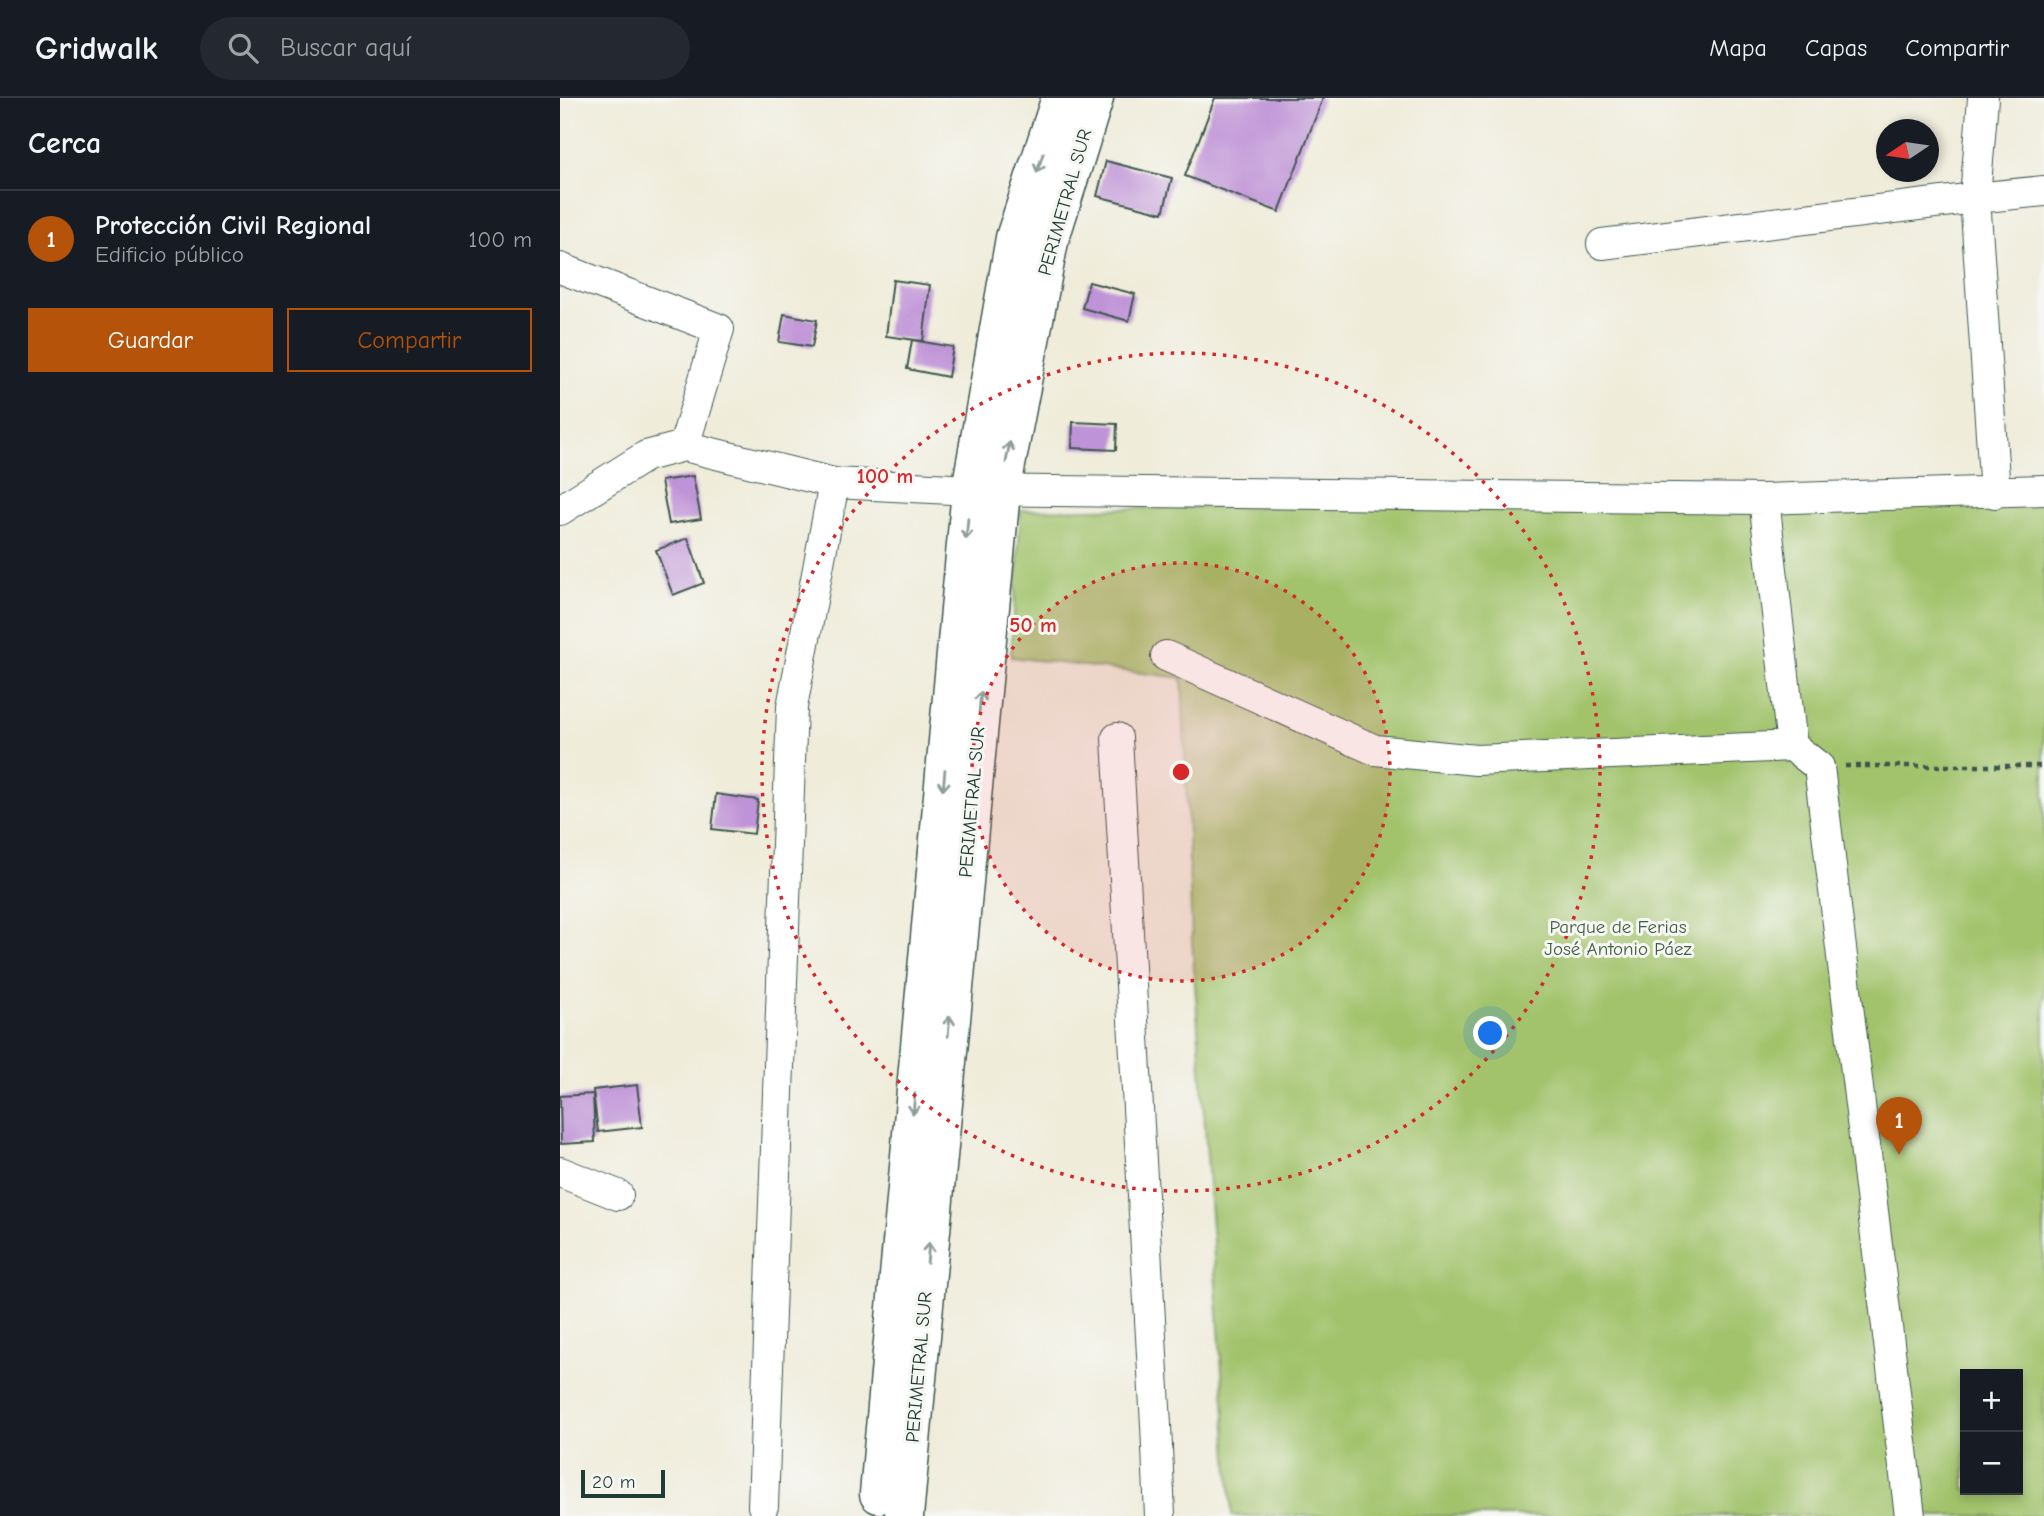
<!DOCTYPE html>
<html lang="es">
<head>
<meta charset="utf-8">
<style>
  :root { --surface:#171b24; --page:#242831; --text:#f1f3f6; --muted:#9ea1a6; --line:#363941; --accent:#b45309 }
  body { margin:0; font-family:"Comic Neue",sans-serif; background:var(--page); color:var(--text) }
  .controls { position:absolute; right:21px; bottom:21px; display:grid; overflow:hidden; border-radius:0px; box-shadow:0 4px 10px #0003 }
  .controls button { width:63px; height:63px; display:grid; place-items:center; padding:0; border:0; border-bottom:2px solid var(--line); background:var(--surface); color:var(--text); font:35px sans-serif }
  .compass { position:absolute; left:1316px; top:21px; width:63px; height:63px; border-radius:50%; background:var(--surface); box-shadow:0 4px 10px #0003; rotate:257deg }
  .scale { position:absolute; left:21px; bottom:18px; width:84px; box-sizing:border-box; padding-left:7px; border:4px solid #1f3d34; border-top:0; font-size:19px; line-height:24px; white-space:nowrap; color:#1f3d34; -webkit-text-stroke:5px #f6f6f2; paint-order:stroke }
  .you { position:absolute; left:931px; top:936px; width:24px; height:24px; margin:-18px; border:5px solid #fff; border-radius:50%; background:#1a73e8; box-shadow:0 0 0 10px #1a73e833 }
  .badge { display:grid; place-items:center; width:46px; height:46px; border-radius:50%; background:var(--accent); color:#fff; font-size:23px; font-weight:700 }
  .pin { position:absolute; translate:-50% -58px; filter:drop-shadow(0 2px 4px #0008) }
  .pin::after { content:''; position:absolute; top:37px; width:24px; height:21px; background:inherit; clip-path:polygon(0 0,100% 0,50% 100%) }
  .list { margin:0; padding:0; list-style:none }
  h2 { display:flex; justify-content:space-between; align-items:center; height:91px; margin:0; padding:0 28px; font-size:30px }
  h2 small { font-size:23px; font-weight:400; color:var(--muted) }
  .list li { display:grid; grid-template-columns:46px 1fr auto; gap:21px; align-items:center; box-sizing:border-box; height:98px; padding:0 28px; border-top:2px solid var(--line) }
  .list b { display:block; font-size:26px; white-space:nowrap }
  .list p { margin:0; font-size:23px; white-space:nowrap; color:var(--muted) }
  .list em { font-size:23px; font-style:normal; color:var(--muted) }
  .actions { display:flex; gap:14px; padding:21px 28px }
  .actions a { flex:1; padding:16px 0; border:2px solid var(--accent); border-radius:0px; text-align:center; font-size:24px; color:var(--accent) }
  .actions .main { background:var(--accent); color:#fff }
  .icon { flex:none; width:38px; height:38px; fill:none; stroke:currentColor; stroke-width:2; stroke-linecap:round; stroke-linejoin:round }
  .map { position:relative; flex:none; width:1484px; height:1418px; overflow:hidden }
  header { display:flex; align-items:center; gap:42px; box-sizing:border-box; height:98px; padding:0 35px; background:var(--surface); border-bottom:2px solid var(--line) }
  header strong { font-size:33px }
  nav { display:flex; gap:38px; margin-inline-start:auto; font-size:24px }
  .search { width:490px; height:63px; background:var(--page); display:flex; align-items:center; gap:18px; box-sizing:border-box; padding:0 24px; border-radius:38px; color:var(--muted); font-size:26px }
  main { display:flex }
  aside { flex:1; background:var(--surface) }
  .map>svg:first-child { display:block }
  .green { fill:#a2c36c; stroke:#608050; stroke-width:2; fill-rule:evenodd }
  .building { fill:#bf93d7 }
  .lines { fill:none; stroke-linecap:round; stroke-linejoin:round }
  .minor-casing { stroke:#3e574d; stroke-width:32 }
  .major-casing { stroke:#3e574d; stroke-width:41 }
  .path { stroke:#3e574d; stroke-width:4.5; stroke-dasharray:5 5; stroke-linecap:butt }
  .minor { stroke:#fff; stroke-width:30 }
  .major { stroke:#fff; stroke-width:38 }
  .oneway { stroke:#8f9e9a }
  .ring { fill:none; stroke:#d62828; stroke-width:3.5; stroke-dasharray:3.5 7 }
  .labels { text-anchor:middle; stroke-width:6; stroke-linejoin:round; paint-order:stroke }
  .street-label { font-size:19px; fill:#1f3d34; stroke:#f6f6f2 }
  .park-label { font-size:19px; fill:#405e42; stroke:#f6f6f2 }
  .centre { fill:#d62828; stroke:#f6f6f2; stroke-width:3.5 }
  .ring-label { font-size:21px; text-anchor:middle; font-weight:bold; fill:#d62828; stroke:#f6f6f2; stroke-width:6; stroke-linejoin:round; paint-order:stroke }
</style>
</head>
<body>
<header>
<strong>Gridwalk</strong>
<div class="search"><svg class="icon" aria-label="search" viewBox="0 0 24 24"><circle cx="10" cy="10" r="6"/><path d="M15 15l6 6"/></svg>Buscar aquí</div>
<nav><a>Mapa</a><a>Capas</a><a>Compartir</a></nav>
</header>
<main>
<aside>
<h2>Cerca<small></small></h2>
<ul class="list">
<li><span class="badge">1</span><div><b>Protección Civil Regional</b><p>Edificio público</p></div><em>100 m</em></li>
</ul>
<div class="actions"><a class="main">Guardar</a><a>Compartir</a></div>
</aside>
<div class="map">
<svg width="1484" height="1418" viewBox="0 0 1484 1418">
  <rect width="100%" height="100%" fill="#f6f6f2"/>
  <filter id="ink" filterUnits="userSpaceOnUse"><feTurbulence type="fractalNoise" baseFrequency=".0143" numOctaves="2"/><feDisplacementMap in="SourceGraphic" scale="14" xChannelSelector="R" yChannelSelector="G"/><feConvolveMatrix kernelMatrix="1 2 1 2 8 2 1 2 1" color-interpolation-filters="sRGB"/></filter>
  <filter id="wash" filterUnits="userSpaceOnUse"><feTurbulence type="fractalNoise" baseFrequency=".00686" numOctaves="4" result="noise"/><feDisplacementMap in="SourceGraphic" scale="28" xChannelSelector="R" yChannelSelector="G"/><feGaussianBlur stdDeviation="1.57" result="paint"/><feColorMatrix in="noise" values="0 0 0 0 0 0 0 0 0 0 0 0 0 0 0 0 0 1.4 0 .05"/><feComposite in="paint" operator="in"/></filter>
  <g filter="url(#wash)">
    <rect width="100%" height="100%" fill="#efecda"/>
    <path class="green" d="M 1484,392 L 1484,1418 L 672,1418 L 632,843 L 622,580 L 451,559 L 461,412 L 1204,401 ZM 1405,1276 L 1458,1276 L 1458,1392 L 1405,1392 Z"/>
    <g id="blocks">
      <path class="building" d="M 655,0 L 763,0 L 719,114 L 625,78 Z
        M 546,63 L 612,80 L 603,115 L 537,98 Z
        M 333,182 L 370,187 L 363,243 L 326,238 Z
        M 529,184 L 575,196 L 569,223 L 522,210 Z
        M 224,216 L 257,222 L 252,249 L 219,244 Z
        M 352,242 L 393,249 L 388,279 L 347,271 Z
        M 513,324 L 557,326 L 556,352 L 512,350 Z
        M 133,378 L 141,421 L 109,426 L 101,383 Z
        M 128,440 L 144,485 L 113,497 L 96,452 Z
        M 156,696 L 198,702 L 194,736 L 152,731 Z
        M 77,987 L 82,1029 L 38,1034 L 33,992 Z
        M 33,996 L 35,1044 L 1,1046 L 0,998 Z"/>
    </g>
  </g>
  <g filter="url(#ink)">
    <use href="#blocks" fill-opacity="0" stroke="#3e574d" stroke-width="2"/>
    <g class="lines">
      <defs>
        <path id="minor" d="M 1423,0 L 1415,100 L 1435,395
          M 1042,146 L 1415,100 L 1484,93
          M 0,170 L 159,231 L 124,348
          M 1204,401 L 1232,648 L 1259,669 L 1350,1418
          M 0,412 L 86,358 L 124,348 L 274,385 L 411,392 L 1204,401 L 1484,392
          M 606,558 L 815,652 L 916,662 L 1232,648
          M 557,640 L 596,1327 L 600,1418
          M 0,1074 L 58,1097
          M 203,1408 L 232,609 L 274,385"/>
        <path id="major" d="M 319,1396 L 411,392 L 455,140 L 501,0
          M 344,1418 L 441,393 L 489,143 L 534,0"/>
      </defs>
      <use href="#minor" class="minor-casing"/>
      <use href="#major" class="major-casing"/>
      <path class="path" d="M 1285,668 L 1484,668"/>
      <use href="#minor" class="minor"/>
      <use href="#major" class="major"/>
    </g>
    <defs><path id="oneway-shaft" d="M-6 0H5M1.5-3L5.5 0L1.5 3" fill="none" stroke-width="1.6" stroke-linecap="round" stroke-linejoin="round" transform="scale(1.75)"/></defs>
    <g class="oneway">
      <use href="#oneway-shaft" transform="translate(480 65) rotate(108)"/>
      <use href="#oneway-shaft" transform="translate(448 354) rotate(-79)"/>
      <use href="#oneway-shaft" transform="translate(407 431) rotate(95)"/>
      <use href="#oneway-shaft" transform="translate(420 604) rotate(-85)"/>
      <use href="#oneway-shaft" transform="translate(384 682) rotate(95)"/>
      <use href="#oneway-shaft" transform="translate(389 928) rotate(-85)"/>
      <use href="#oneway-shaft" transform="translate(354 1006) rotate(95)"/>
      <use href="#oneway-shaft" transform="translate(368 1155) rotate(-85)"/>
    </g>
  </g>
  <circle cx="621" cy="674" r="209" fill="#d62828" fill-opacity=".12"/>
  <g class="ring">
    <circle cx="621" cy="674" r="209"/>
    <circle cx="621" cy="674" r="419"/>
  </g>
  <g class="labels">
    <g class="street-label">
      <text transform="translate(504 104) rotate(-74)" y="7">PERIMETRAL SUR</text>
      <text transform="translate(411 704) rotate(-85)" y="7">PERIMETRAL SUR</text>
      <text transform="translate(358 1269) rotate(-85)" y="7">PERIMETRAL SUR</text>
    </g>
    <g class="park-label">
      <text x="1058" y="835">Parque de Ferias<tspan x="1058" dy="22">José Antonio Páez</tspan></text>
    </g>
  </g>
  <circle cx="621" cy="674" r="10" class="centre"/>
  <g class="ring-label">
    <text x="325" y="385">100 m</text>
    <text x="473" y="534">50 m</text>
  </g>
</svg>
<div class="controls">
<button>+</button>
<button>−</button>
</div>
<svg class="compass" viewBox="-18 -18 36 36"><path d="M0-13l5 13h-10z" fill="#e53935"/><path d="M0 13l5-13h-10z" fill="#9ea1a6"/></svg>
<div class="scale">20 m</div>
<div class="you"></div>
<div class="pin badge" style="left:1339px;top:1057px">1</div>
</div>
</main>
</body>
</html>
